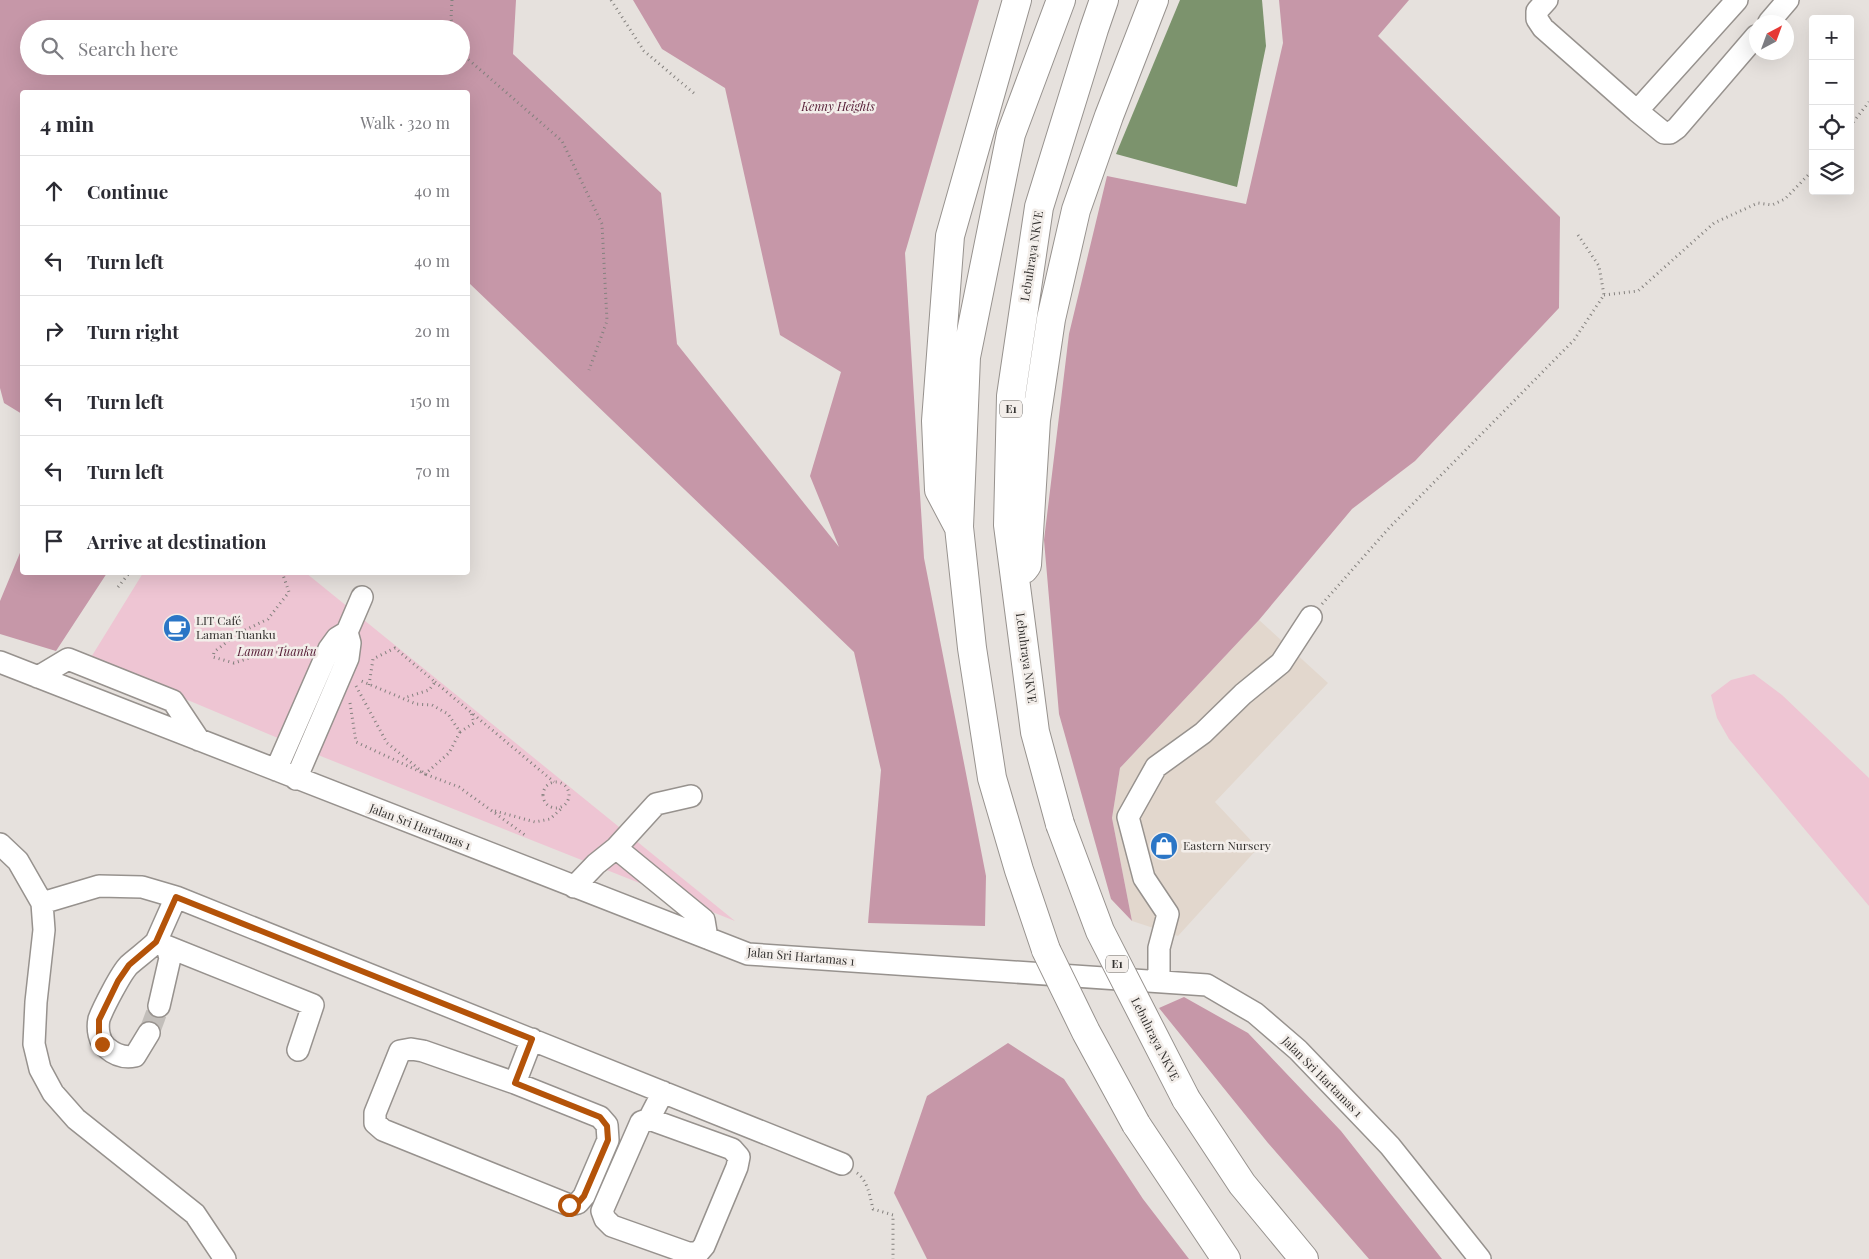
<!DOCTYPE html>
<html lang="en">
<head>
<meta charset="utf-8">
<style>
  :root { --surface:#fff; --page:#f7f7f7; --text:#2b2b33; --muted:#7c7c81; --line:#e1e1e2 }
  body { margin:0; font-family:"Playfair Display",serif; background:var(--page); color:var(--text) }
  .controls { position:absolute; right:15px; top:15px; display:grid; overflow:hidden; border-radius:5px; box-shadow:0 5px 20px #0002 }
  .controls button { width:45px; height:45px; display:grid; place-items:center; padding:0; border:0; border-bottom:1px solid var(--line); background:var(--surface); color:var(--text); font:25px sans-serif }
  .compass { position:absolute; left:1749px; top:15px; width:45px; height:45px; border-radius:50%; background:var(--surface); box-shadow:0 5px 20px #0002; rotate:41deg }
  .stop { position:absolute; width:15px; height:15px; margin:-11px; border:4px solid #b45309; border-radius:50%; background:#fff }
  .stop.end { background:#b45309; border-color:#fff; box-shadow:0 1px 5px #0008 }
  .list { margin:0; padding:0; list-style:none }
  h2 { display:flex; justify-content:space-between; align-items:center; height:65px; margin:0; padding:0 20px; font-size:21px }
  h2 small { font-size:16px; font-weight:400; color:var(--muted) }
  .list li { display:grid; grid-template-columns:32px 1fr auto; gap:15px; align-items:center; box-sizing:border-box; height:70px; padding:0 20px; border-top:1px solid var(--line) }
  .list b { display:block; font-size:19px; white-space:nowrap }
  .list em { font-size:16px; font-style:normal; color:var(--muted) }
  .icon { flex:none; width:28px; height:28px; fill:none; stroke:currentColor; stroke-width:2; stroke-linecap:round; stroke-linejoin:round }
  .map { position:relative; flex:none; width:1869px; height:1259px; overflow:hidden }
  .search { position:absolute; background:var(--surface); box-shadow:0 5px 20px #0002; left:20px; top:20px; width:450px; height:55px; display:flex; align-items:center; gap:12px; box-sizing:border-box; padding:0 18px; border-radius:28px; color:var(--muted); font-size:19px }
  .panel { position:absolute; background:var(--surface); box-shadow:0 5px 20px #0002; left:20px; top:90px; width:450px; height:485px; border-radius:5px }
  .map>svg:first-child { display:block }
  .built { fill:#e2d7cd }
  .green { fill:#eec5d3 }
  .forest { fill:#c697a8; fill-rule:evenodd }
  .water { fill:#7c936d }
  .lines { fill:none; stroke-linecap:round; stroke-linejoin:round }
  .minor-tunnel { stroke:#c2beba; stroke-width:21; stroke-dasharray:21 11; stroke-linecap:butt }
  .minor-casing { stroke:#97928e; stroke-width:24 }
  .highway-casing { stroke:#97928e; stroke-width:30 }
  .path { stroke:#84817e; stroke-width:3; stroke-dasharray:1 4; stroke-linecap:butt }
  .minor { stroke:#fff; stroke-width:21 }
  .highway { stroke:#fff; stroke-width:28 }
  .highway-bridge-casing { stroke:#97928e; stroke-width:30; stroke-linecap:butt }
  .highway-bridge { stroke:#fff; stroke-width:28 }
  .route { stroke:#b45309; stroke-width:6 }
  .labels { text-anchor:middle; stroke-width:5; stroke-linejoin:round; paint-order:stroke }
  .shield { fill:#f3eeea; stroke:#6d6a67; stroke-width:1 }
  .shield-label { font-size:11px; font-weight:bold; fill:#33312f }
  .park-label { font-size:12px; font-style:italic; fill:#551c35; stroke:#f3eeea }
  .street-label { font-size:12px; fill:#33312f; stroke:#f3eeea }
  .poi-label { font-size:12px; fill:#33312f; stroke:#f3eeea; text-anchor:start }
</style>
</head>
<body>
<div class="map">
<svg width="1869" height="1259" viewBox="0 0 1869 1259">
  <rect width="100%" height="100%" fill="#e6e1dd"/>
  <path class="built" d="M 1259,620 L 1328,683 L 1215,802 L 1258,848 L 1178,936 L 1132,921 L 1112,818 L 1120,768 Z"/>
  <path class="green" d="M 143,573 L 306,573 L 735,921 L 323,757 L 90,659 Z
    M 1754,674 L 1782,695 L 1869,778 L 1869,906 L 1729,739 L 1717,718 L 1711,695 L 1731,680 Z"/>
  <path class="forest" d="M 0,0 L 516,0 L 513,54 L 661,193 L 677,344 L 839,547 L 810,476 L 841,372 L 780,335 L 725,88 L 662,49 L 633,0 L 979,0 L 905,253 L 924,558 L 986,876 L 985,926 L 868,923 L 881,770 L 854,652 L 468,282 L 468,92 L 22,92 L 22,414 L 4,403 L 0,388 ZM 29,29 L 461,29 L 461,66 L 29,66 Z
    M 1279,0 L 1409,0 L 1378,36 L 1560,217 L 1559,308 L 1415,461 L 1352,509 L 1259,620 L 1120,768 L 1112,818 L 1132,921 L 1111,899 L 1059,714 L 1044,540 L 1069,334 L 1107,176 L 1246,204 L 1283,43 Z
    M 22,548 L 22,572 L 107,573 L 56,651 L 0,634 L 0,601 Z
    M 1184,997 L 1248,1033 L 1341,1131 L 1442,1259 L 1369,1259 L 1268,1143 L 1159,1008 Z
    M 1008,1043 L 1064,1079 L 1143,1199 L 1189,1259 L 927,1259 L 894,1193 L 927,1096 Z"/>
  <path class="water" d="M 1180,0 L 1262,0 L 1266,46 L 1237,187 L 1116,154 Z"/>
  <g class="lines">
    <path class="minor-tunnel" d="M 149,1033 L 159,1006"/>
    <defs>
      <path id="minor" d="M 1547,0 L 1537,11 L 1537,19 L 1543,28 L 1637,111 L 1737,0
        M 1769,22 L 1788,0
        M 1637,111 L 1664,133 L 1670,133 L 1677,128 L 1756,36
        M 0,662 L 748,954 L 1207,985 L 1255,1013 L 1298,1050 L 1390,1146 L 1480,1259
        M 38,677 L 68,659 L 173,701 L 199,740
        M 276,770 L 329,649 L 337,638 L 347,632
        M 296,779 L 348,658 L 350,643 L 347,632 L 362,597
        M 0,844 L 18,861 L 42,903 L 44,930 L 36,1002 L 34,1044 L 40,1069 L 53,1093 L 76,1119 L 195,1214 L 225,1259
        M 616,848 L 656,804 L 691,796
        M 574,887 L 596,864 L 616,848 L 704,920 L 707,938
        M 176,897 L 156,942 L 313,1005 L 298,1050
        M 42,903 L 99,886 L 142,887 L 176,897 L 842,1164
        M 1159,981 L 1159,948 L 1168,914 L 1144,878 L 1128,817 L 1156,767 L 1203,733 L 1243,694 L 1281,663 L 1311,617
        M 159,1006 L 170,958 L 167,947
        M 149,1033 L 135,1056 C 125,1058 115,1055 107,1048 C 99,1042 97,1029 99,1019 C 103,1008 121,973 129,965 C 138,957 148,950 156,942
        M 411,1049 L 423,1051 L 515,1083 L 600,1117 L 607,1125 L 608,1140 L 584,1196 L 578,1203 L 569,1205 L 383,1130 L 375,1123 L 375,1113 L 400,1051 Z
        M 515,1083 L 532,1039
        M 649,1119 L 732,1149 L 739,1157 L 737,1167 L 704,1246 L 698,1253 L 688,1253 L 612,1226 L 605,1219 L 602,1211 L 641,1122 L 649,1119 L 663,1092"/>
      <path id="highway" d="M 958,526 L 939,490 L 936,421 L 950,236 L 1017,0
        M 1024,569 L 1027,565 L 1036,420 L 1051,319 L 1076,210 L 1109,116 L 1154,0
        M 1060,824 L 1035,732 L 1008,525 L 1011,396 L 1039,207 L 1094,29 L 1104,0
        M 1046,950 L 1019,870 L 992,778 L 972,648 L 959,527 L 966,357 L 1011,134 L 1061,0
        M 1186,1099 L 1242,1184 L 1304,1259
        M 1136,1124 L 1226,1259"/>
    </defs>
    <use href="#minor" class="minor-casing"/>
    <use href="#highway" class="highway-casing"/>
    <path class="path" d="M 452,0 L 451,19 L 454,29
      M 611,0 L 644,51 L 696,95
      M 461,53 L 562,141 L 602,224 L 607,321 L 589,370
      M 1850,126 L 1869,102
      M 1604,295 L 1638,291 L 1714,223 L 1758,203 L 1772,205 L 1785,199 L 1813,170
      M 282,572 L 289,592 L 268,619 L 237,634 L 214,652 L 213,657 L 234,663 L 271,651 L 299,657
      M 118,587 L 130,572
      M 1322,604 L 1389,528 L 1574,340 L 1604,295 L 1599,266 L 1578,235
      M 435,682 L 554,782
      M 369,685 L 373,659 L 395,648 L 435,682 L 429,690 L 404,698
      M 356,686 L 387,743 L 425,774 L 459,787 L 525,835
      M 350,703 L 356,742 L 425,774 L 449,753 L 460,732 L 448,714 L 432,705 L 416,704 L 359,680
      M 460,732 L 474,723 L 471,712
      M543 795a13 13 0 1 1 26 0a13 13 0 1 1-26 0Z
      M 495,811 L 535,822 L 550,819 L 563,807
      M 857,1173 C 868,1181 870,1197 873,1209 L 893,1215 L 893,1259"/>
    <use href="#minor" class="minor"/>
    <use href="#highway" class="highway"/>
    <defs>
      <path id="highway-bridge" d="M 1060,824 L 1100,931 L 1186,1099
        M 1046,950 L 1086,1032 L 1136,1124"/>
    </defs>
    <use href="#highway-bridge" class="highway-bridge-casing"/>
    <use href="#highway-bridge" class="highway-bridge"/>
  </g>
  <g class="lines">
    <path class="route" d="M 102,1044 L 99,1034 L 99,1020 L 118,981 L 129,965 L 156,942 L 176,897 L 532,1039 L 515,1083 L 600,1117 L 607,1126 L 608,1140 L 584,1196 L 578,1203 L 569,1205"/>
  </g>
  <defs>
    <symbol id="cafe-disc" viewBox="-11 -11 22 22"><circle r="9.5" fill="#2b76c6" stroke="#f3eeea"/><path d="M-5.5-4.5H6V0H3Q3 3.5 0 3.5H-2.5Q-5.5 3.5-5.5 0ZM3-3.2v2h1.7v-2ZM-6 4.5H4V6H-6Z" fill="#fff"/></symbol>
    <symbol id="shop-disc" viewBox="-11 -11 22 22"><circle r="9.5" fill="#2b76c6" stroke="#f3eeea"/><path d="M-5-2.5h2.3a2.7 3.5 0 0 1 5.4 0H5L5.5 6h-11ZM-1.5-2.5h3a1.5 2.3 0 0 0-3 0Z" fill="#fff"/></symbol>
  </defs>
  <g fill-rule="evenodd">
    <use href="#cafe-disc" x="161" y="612" width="32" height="32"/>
    <use href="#shop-disc" x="1148" y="830" width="32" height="32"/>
  </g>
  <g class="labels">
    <g class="shield">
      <rect x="1000" y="400.5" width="22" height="17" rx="4"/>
      <rect x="1106" y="955.5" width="22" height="17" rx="4"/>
    </g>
    <g class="shield-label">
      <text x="1011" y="413">E1</text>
      <text x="1117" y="968">E1</text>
    </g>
    <g class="park-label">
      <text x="838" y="111">Kenny Heights</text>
      <text x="277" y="656">Laman Tuanku</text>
    </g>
    <g class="street-label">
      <text transform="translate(1032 256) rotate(-81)" y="4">Lebuhraya NKVE</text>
      <text transform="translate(1026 658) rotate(82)" y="4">Lebuhraya NKVE</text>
      <text transform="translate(420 827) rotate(21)" y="4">Jalan Sri Hartamas 1</text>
      <text transform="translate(801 957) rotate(5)" y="4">Jalan Sri Hartamas 1</text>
      <text transform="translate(1155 1039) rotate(63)" y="4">Lebuhraya NKVE</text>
      <text transform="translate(1322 1077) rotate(45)" y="4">Jalan Sri Hartamas 1</text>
    </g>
    <g class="poi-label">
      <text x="196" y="625">LIT Café<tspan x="196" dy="14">Laman Tuanku</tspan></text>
      <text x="1183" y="850">Eastern Nursery</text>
    </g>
  </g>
</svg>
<div class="controls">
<button>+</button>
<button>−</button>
<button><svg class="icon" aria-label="locate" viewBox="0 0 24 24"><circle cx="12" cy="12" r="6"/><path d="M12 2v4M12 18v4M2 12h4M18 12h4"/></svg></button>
<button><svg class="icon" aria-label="layers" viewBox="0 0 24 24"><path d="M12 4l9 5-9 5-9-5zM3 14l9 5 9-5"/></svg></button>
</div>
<svg class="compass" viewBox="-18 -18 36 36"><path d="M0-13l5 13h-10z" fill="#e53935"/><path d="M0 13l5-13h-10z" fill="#7c7c81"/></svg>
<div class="stop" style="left:569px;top:1205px"></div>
<div class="stop end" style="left:102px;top:1044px"></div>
<div class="search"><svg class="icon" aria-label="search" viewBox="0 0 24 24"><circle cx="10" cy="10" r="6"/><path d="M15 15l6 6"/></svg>Search here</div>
<section class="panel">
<h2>4 min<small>Walk · 320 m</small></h2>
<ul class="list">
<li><svg class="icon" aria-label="ahead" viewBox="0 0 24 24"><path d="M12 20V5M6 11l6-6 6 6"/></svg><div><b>Continue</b></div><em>40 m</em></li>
<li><svg class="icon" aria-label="left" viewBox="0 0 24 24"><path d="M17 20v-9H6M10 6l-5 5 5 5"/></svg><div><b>Turn left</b></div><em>40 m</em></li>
<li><svg class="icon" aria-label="right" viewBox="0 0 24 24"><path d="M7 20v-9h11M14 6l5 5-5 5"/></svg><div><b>Turn right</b></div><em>20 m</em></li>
<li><svg class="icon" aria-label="left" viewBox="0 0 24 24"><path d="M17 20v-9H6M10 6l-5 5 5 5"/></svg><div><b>Turn left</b></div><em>150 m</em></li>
<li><svg class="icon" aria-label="left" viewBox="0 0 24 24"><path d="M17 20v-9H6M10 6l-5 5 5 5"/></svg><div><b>Turn left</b></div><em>70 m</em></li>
<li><svg class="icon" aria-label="arrive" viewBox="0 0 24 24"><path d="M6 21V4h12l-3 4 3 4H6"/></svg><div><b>Arrive at destination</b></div></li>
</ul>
</section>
</div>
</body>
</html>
